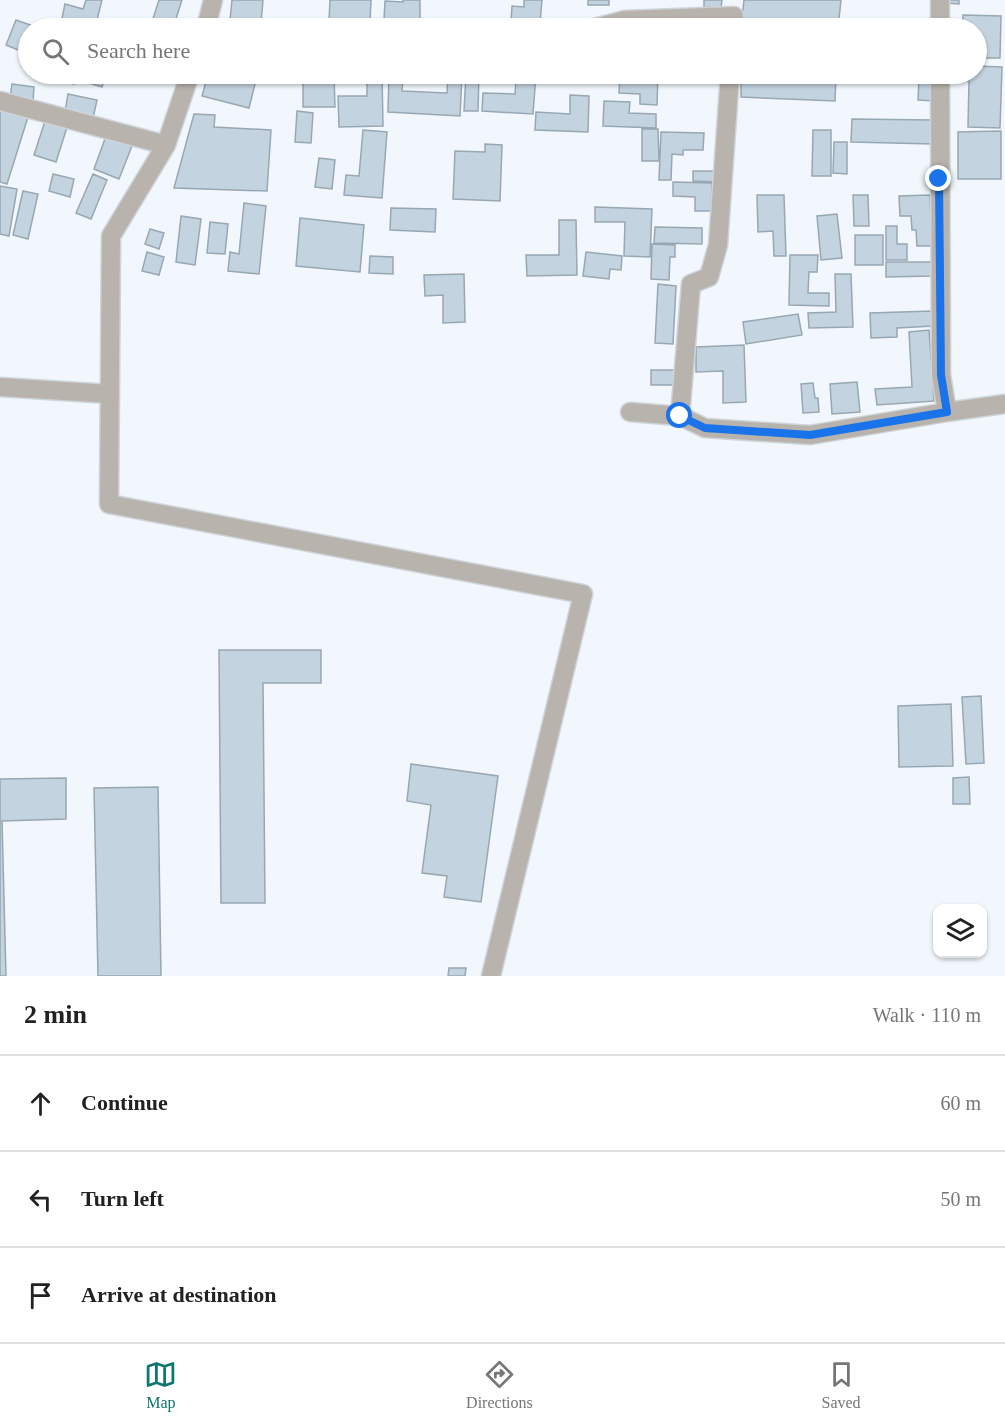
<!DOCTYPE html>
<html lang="en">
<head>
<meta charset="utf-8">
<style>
  :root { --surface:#fff; --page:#f6f6f6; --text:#222; --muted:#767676; --line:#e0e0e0; --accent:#0f766e }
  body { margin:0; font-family:"Times New Roman",serif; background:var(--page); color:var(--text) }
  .controls { position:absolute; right:18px; bottom:18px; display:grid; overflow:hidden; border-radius:12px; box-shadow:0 2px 4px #0004 }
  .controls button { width:54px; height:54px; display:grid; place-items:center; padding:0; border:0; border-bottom:2px solid var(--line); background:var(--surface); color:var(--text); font:30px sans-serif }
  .stop { position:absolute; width:18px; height:18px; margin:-14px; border:4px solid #1a73e8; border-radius:50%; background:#fff }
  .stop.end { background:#1a73e8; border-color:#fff; box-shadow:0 2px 6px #0008 }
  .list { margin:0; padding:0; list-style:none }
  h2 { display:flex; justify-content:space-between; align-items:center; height:78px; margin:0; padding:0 24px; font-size:26px }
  h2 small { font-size:20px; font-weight:400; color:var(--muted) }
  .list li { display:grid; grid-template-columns:39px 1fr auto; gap:18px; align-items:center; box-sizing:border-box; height:96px; padding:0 24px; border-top:2px solid var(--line) }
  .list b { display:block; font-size:22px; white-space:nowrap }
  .list em { font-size:20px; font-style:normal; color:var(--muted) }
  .icon { flex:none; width:33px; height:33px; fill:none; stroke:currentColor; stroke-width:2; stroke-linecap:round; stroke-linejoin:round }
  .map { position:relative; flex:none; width:1005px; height:976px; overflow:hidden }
  .search { position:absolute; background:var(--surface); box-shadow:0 2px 4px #0004; left:18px; right:18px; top:18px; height:66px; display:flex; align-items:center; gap:15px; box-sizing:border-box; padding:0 21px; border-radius:33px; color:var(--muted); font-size:22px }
  .sheet { height:366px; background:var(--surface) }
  nav { display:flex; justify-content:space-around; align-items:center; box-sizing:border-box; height:84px; border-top:2px solid var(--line); background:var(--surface); font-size:16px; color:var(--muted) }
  nav a { display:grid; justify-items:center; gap:3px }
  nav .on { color:var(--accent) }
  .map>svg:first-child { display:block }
  .building { fill:#c4d3e0; stroke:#98a7b4; stroke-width:1.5 }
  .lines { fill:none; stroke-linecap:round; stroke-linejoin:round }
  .minor-casing { stroke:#ced4d9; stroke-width:21 }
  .minor { stroke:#b8b4ad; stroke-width:18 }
  .route { stroke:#1a73e8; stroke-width:8 }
</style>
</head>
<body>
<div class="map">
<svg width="1005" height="976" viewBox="0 0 1005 976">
  <rect width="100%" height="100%" fill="#f1f7fc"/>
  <path class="building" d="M 86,0 L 102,0 L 95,28 L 83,28 L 61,23 L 65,4 L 83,9 Z
    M 159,0 L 182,0 L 173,28 L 150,28 Z
    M 232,0 L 263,0 L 261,23 L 230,20 Z
    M 330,0 L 371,0 L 370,22 L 329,21 Z
    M 403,0 L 420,0 L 420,21 L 384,20 L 385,1 L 403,2 Z
    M 524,0 L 542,0 L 540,23 L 511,21 L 512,6 L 524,7 Z
    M 588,0 L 609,0 L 609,5 L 588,5 Z
    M 704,0 L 722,0 L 721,8 L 704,7 Z
    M 744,0 L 841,0 L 838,28 L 803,28 L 771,25 L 771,28 L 741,28 Z
    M 948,0 L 959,0 L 959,4 L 947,3 Z
    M 963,15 L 1001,16 L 1000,58 L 981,58 L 982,35 L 976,35 L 976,28 L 962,28 Z
    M 16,20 L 39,28 L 28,28 L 28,54 L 6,45 Z
    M 703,23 L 719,24 L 719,28 L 703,28 Z
    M 976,66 L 1002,67 L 1000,128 L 968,127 L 969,81 L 950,80 L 950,74 L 976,74 Z
    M 44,74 L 78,74 L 74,84 Z
    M 81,74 L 106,74 L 102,87 L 79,80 Z
    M 208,74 L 231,74 L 256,80 L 249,108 L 202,96 Z
    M 303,74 L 334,74 L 335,107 L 303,107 Z
    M 367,74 L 382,74 L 383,126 L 339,127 L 338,96 L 367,96 Z
    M 389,74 L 403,74 L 402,91 L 447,93 L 448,74 L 462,74 L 460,116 L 388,112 Z
    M 466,74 L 479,74 L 478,111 L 464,111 Z
    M 510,74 L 536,74 L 533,114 L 482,111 L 483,93 L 515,94 L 516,81 L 509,81 Z
    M 620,74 L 658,74 L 657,105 L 640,104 L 640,94 L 619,93 Z
    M 661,74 L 718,74 L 718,82 L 661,79 Z
    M 820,74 L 836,74 L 835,101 L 741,97 L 741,79 L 819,83 Z
    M 844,74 L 935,74 L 934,101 L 918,100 L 919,79 L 844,77 Z
    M 12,84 L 34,87 L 33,101 L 10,98 Z
    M 68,94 L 97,100 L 93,118 L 65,112 Z
    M 570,95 L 589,96 L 588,132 L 535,130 L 536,112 L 570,114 Z
    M 604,101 L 630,102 L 629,113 L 656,114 L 656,128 L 603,126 Z
    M 0,108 L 28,117 L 7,184 L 0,182 Z
    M 297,111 L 313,113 L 311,143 L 295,142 Z
    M 194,114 L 215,115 L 214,127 L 271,130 L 267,191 L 174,188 Z
    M 46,118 L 68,124 L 56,162 L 34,155 Z
    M 852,119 L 933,120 L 933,144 L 851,142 Z
    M 642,129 L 658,129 L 659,161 L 642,161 Z
    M 363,130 L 387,132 L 382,198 L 344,195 L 346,175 L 359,176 Z
    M 813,130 L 831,130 L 831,176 L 812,176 Z
    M 1001,131 L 1001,179 L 958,179 L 958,132 Z
    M 661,132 L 704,133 L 703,150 L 683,150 L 683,155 L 672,154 L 671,180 L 659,180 Z
    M 106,136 L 132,146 L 119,179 L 94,169 Z
    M 834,142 L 847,142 L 847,174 L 833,173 Z
    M 485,144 L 502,145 L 500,201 L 453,199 L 455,151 L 485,152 Z
    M 319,158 L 335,160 L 332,189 L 315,187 Z
    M 693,171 L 714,171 L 714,182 L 693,181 Z
    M 53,174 L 74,179 L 70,197 L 49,191 Z
    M 93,174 L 107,180 L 91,219 L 76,213 Z
    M 673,182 L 712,183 L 711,211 L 695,211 L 695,197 L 673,196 Z
    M 0,186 L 17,189 L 9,236 L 0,234 Z
    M 23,191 L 38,194 L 28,239 L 13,235 Z
    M 757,195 L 784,195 L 786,256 L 774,256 L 773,231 L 758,232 Z
    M 853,195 L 868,195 L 869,226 L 854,226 Z
    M 930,195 L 932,246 L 917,246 L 916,230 L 912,230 L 911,216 L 900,216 L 899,196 Z
    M 244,203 L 266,206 L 259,274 L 228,271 L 230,252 L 239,254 Z
    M 595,207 L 652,209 L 650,257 L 624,256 L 625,222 L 595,222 Z
    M 391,208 L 436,209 L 435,232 L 390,230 Z
    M 837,214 L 842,258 L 821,260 L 817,216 Z
    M 181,216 L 201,219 L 195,265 L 176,262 Z
    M 300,218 L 364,225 L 360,272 L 296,266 Z
    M 559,220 L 576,220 L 577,275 L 527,276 L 526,255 L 559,255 Z
    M 210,222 L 228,224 L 225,254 L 207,253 Z
    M 886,226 L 897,226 L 897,244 L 907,244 L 907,260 L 886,260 Z
    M 655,227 L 702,228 L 702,244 L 654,243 Z
    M 150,229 L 164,233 L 159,249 L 145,244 Z
    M 855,235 L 883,235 L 883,265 L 855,265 Z
    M 652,244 L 675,245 L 675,257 L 670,257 L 669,280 L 651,279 Z
    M 147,252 L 164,257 L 159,275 L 142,271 Z
    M 586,252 L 622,256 L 621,270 L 610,269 L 609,279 L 583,276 Z
    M 790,255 L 818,255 L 817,272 L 809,272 L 808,293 L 829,293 L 829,306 L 789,305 Z
    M 370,256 L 393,257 L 393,274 L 369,273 Z
    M 886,262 L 932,262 L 932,276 L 886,277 Z
    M 464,274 L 465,322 L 443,323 L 443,295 L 425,296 L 424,275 Z
    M 835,274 L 851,274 L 853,327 L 809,328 L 808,313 L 836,312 Z
    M 658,284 L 676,286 L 673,344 L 655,343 Z
    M 932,311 L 933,326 L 897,328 L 897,337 L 871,338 L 870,313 Z
    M 798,314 L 802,335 L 746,344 L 743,322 Z
    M 929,330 L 934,401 L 877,405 L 875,389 L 912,387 L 909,332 Z
    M 744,345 L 746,402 L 723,403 L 723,371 L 696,372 L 696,347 Z
    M 651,370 L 680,370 L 680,385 L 651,385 Z
    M 857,382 L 860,412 L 832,414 L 830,384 Z
    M 813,383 L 815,398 L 818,398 L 819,412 L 803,413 L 801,384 Z
    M 219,650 L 321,650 L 321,683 L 263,683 L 265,903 L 221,903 Z
    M 981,696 L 984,763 L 966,764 L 962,697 Z
    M 951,704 L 953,766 L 899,767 L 898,706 Z
    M 411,764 L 498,776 L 481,902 L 444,897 L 447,876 L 422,873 L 431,805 L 407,801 Z
    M 969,777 L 970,804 L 953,804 L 953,778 Z
    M 66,778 L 66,819 L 2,821 L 6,976 L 0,976 L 0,779 Z
    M 158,787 L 161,976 L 98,976 L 94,788 Z
    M 449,968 L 466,968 L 465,976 L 448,976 Z"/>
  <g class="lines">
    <defs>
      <path id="minor" d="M 206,28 L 213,0
        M 595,28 L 625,20 L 734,16
        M 940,28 L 940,0
        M 190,74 L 166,145 L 111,236 L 109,504 L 583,594 L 491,976
        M 940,74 L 941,375 L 947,412
        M 0,101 L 166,145
        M 0,387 L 110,394
        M 630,412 L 680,416 L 705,428 L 810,435 L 947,412 L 1005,404
        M 680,416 L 691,284 L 709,277 L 718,245 L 730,74"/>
    </defs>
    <use href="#minor" class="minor-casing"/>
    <use href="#minor" class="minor"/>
  </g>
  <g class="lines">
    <path class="route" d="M 680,416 L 705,428 L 810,435 L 947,412 L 941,375 L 939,179"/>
  </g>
</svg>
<div class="controls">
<button><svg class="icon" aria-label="layers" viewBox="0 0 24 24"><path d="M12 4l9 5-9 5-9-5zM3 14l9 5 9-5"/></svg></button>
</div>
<div class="stop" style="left:680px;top:416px"></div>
<div class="stop end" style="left:939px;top:179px"></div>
<div class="search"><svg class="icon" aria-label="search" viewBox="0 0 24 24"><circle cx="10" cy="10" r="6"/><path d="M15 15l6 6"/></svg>Search here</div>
</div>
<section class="sheet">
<h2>2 min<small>Walk · 110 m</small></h2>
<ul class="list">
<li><svg class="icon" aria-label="ahead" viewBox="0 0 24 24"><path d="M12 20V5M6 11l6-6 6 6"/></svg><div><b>Continue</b></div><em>60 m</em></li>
<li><svg class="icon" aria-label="left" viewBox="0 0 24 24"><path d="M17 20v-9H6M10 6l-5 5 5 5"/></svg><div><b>Turn left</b></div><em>50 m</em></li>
<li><svg class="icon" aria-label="arrive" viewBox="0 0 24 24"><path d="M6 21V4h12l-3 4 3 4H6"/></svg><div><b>Arrive at destination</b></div></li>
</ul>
</section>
<nav>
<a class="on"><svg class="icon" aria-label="map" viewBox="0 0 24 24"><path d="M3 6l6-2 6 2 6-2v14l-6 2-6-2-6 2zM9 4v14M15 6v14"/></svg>Map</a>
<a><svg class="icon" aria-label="directions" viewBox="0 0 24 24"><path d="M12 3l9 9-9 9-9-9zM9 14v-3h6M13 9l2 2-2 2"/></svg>Directions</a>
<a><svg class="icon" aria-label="saved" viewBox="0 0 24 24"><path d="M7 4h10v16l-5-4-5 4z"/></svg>Saved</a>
</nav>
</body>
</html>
